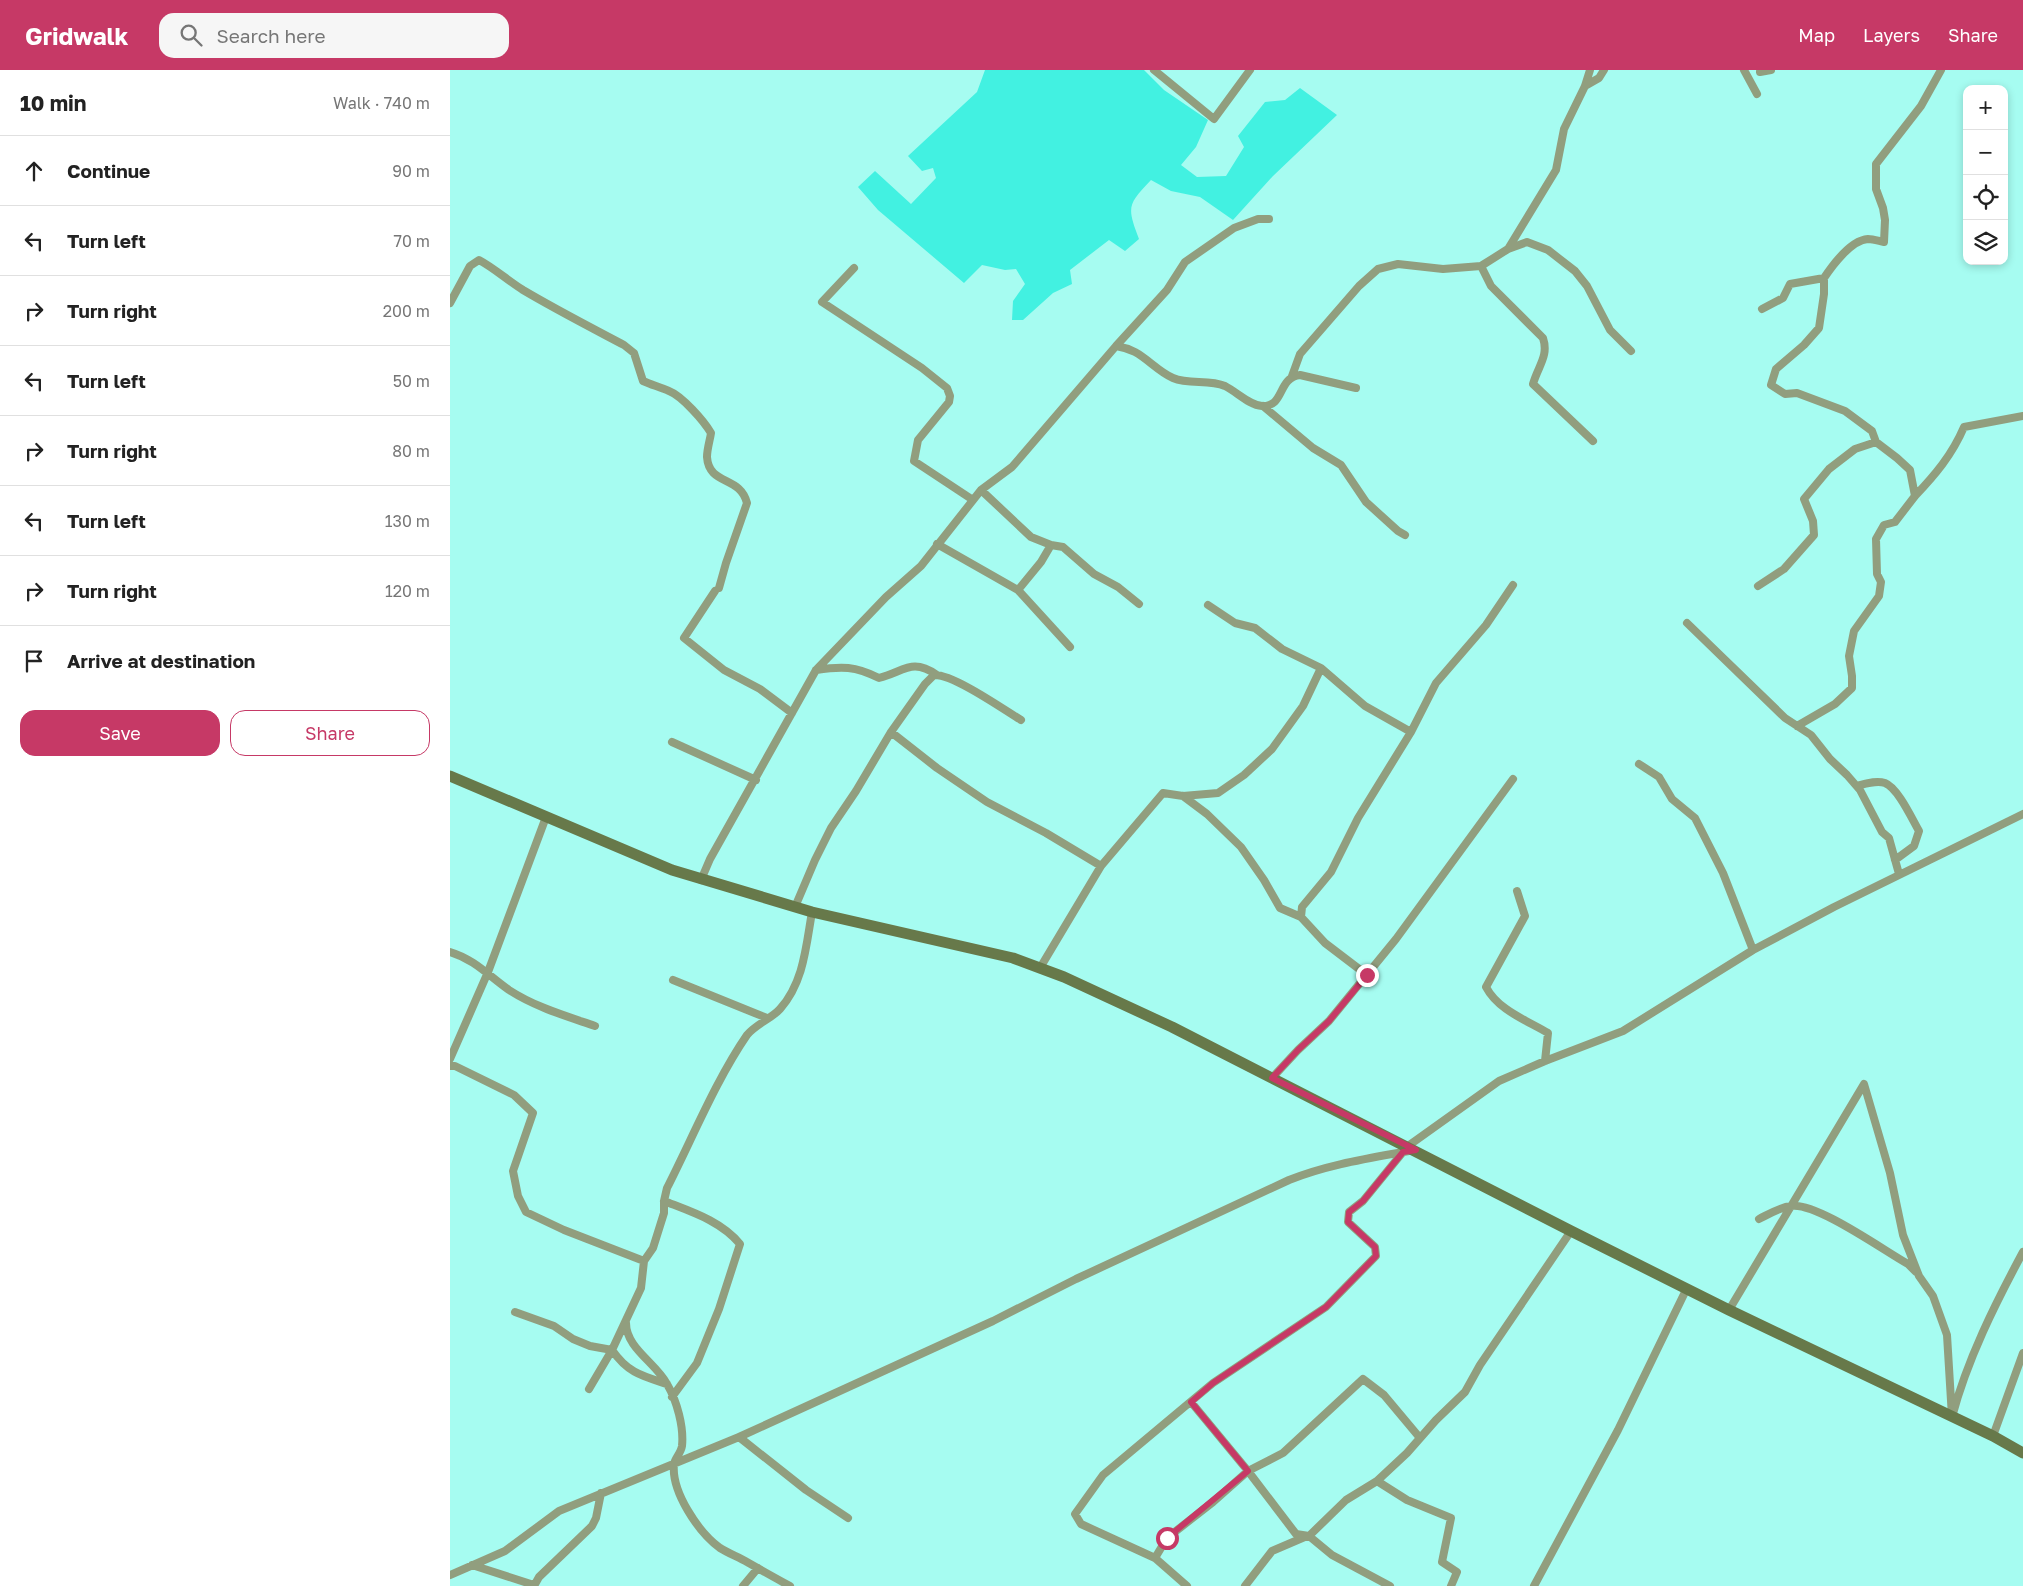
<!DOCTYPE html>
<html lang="en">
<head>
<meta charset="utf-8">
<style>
  :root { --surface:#fff; --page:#f6f6f6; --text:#222; --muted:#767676; --line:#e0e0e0; --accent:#c63966 }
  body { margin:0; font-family:"Golos Text",sans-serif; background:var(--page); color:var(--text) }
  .controls { position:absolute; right:15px; top:15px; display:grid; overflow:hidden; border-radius:10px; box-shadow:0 2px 8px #0003 }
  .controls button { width:45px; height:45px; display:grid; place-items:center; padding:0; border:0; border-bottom:1px solid var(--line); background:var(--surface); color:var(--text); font:25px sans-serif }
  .stop { position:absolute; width:15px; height:15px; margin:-11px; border:4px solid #c63966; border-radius:50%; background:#fff }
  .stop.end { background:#c63966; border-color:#fff; box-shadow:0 1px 5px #0008 }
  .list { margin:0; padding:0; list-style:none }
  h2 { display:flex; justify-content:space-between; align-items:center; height:65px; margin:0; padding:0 20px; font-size:21px }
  h2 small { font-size:16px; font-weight:400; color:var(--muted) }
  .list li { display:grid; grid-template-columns:32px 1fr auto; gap:15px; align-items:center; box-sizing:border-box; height:70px; padding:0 20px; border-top:1px solid var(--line) }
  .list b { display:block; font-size:19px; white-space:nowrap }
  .list em { font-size:16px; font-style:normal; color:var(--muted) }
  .actions { display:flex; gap:10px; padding:15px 20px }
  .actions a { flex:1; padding:11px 0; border:1px solid var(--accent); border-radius:15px; text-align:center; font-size:18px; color:var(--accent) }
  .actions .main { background:var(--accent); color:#fff }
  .icon { flex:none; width:28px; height:28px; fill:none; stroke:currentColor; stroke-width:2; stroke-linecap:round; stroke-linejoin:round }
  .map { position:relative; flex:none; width:1573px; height:1516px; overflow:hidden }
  header { display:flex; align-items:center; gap:30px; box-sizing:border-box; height:70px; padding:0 25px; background:var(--accent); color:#fff }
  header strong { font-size:24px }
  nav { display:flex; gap:28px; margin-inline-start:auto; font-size:18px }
  .search { width:350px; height:45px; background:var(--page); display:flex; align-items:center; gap:12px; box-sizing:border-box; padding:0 18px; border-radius:15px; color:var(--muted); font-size:19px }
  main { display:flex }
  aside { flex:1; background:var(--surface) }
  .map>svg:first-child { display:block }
  .green { fill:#42f1e1 }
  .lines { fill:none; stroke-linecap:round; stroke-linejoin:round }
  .street { stroke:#919e7e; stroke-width:8 }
  .secondary { stroke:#67794a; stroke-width:11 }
  .route { stroke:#c63966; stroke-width:6 }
</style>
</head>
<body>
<header>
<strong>Gridwalk</strong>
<div class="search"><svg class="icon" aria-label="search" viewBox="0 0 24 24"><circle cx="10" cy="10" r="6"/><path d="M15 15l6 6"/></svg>Search here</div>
<nav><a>Map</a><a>Layers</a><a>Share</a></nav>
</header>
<main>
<aside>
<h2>10 min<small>Walk · 740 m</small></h2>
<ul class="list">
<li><svg class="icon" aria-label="ahead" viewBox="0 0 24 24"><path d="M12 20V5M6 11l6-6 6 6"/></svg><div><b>Continue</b></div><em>90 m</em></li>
<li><svg class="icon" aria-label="left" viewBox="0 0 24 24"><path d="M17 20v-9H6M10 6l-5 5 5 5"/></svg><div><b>Turn left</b></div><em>70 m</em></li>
<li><svg class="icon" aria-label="right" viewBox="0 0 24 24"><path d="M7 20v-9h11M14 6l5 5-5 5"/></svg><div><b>Turn right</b></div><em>200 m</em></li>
<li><svg class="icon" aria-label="left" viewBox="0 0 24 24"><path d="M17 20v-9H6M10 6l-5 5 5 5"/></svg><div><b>Turn left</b></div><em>50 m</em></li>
<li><svg class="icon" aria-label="right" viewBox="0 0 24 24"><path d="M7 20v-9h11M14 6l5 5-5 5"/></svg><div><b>Turn right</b></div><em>80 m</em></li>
<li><svg class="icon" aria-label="left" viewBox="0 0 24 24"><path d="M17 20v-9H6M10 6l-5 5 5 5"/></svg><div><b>Turn left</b></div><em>130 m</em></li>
<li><svg class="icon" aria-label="right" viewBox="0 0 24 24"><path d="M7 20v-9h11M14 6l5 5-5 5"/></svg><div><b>Turn right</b></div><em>120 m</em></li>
<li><svg class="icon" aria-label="arrive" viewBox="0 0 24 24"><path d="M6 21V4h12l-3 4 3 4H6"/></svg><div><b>Arrive at destination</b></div></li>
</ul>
<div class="actions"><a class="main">Save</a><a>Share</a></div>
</aside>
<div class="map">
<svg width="1573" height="1516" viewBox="0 0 1573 1516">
  <rect width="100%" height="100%" fill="#a6fcf1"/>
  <path class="green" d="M 535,0 L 694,0 L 714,20 L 758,50 L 746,77 L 731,95 L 747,107 L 776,106 L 794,77 L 788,66 L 815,32 L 835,30 L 850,18 L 887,45 L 823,106 L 783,150 L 750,127 L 721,121 L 701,110 C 677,135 677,137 689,169 L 675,181 L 659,170 L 620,200 L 622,214 L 603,223 L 573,250 L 562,250 L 563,231 L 575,214 L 566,199 L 555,200 L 532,195 L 514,213 L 428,140 L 408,117 L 425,101 L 461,134 L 486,108 L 483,98 L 472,101 L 458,86 L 527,22 Z"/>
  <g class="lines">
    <path class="street" d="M 704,0 L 764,49 L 800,0
      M 1294,0 L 1307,24
      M 1310,2 L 1321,0
      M 1135,16 L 1149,8 L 1154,0
      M 1058,179 L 1077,172 L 1098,180 L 1125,201 L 1137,216 L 1160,260 L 1181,281
      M 1031,196 L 1041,216 L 1093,268 C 1099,286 1088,296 1083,314 L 1143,371
      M 404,198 L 372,232 L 472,298 L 497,318 L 500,326 L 499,332 L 468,370 L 464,391 L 523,430
      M 1374,208 C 1382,196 1401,170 1418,169 C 1423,169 1429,171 1434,172 L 1435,150 L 1433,138 L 1426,119 L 1426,94 L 1471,36 L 1491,0
      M 0,233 L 20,196 L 29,190 C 44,198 57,210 73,220 C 105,239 140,257 174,275 L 184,283 L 193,311 C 202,315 210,317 219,321 C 232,326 254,351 261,363 C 260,370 257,379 257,387 C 259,416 290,405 297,433 L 276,493 L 269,518
      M 1312,239 L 1333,228 L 1340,214 L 1374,208 L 1374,224 L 1369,258 L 1354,275 L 1326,299 L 1321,315 L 1335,324 L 1347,323 L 1395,341 L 1422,361 L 1426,372 L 1447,388 L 1460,400 L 1465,426 L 1445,452 L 1434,455 L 1426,469 L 1427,504 L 1431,512 L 1429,526 L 1404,561 L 1399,586 L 1402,606 L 1402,618 L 1385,634 L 1347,656
      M 666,276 L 717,220 L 735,192 L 784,158 L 808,149 L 819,149
      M 842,306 L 850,284 L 909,216 L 928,199 L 948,194 L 993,199 L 1031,196 L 1058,179 L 1106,100 L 1114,59 L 1135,16 L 1140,0
      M 813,336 L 863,378 L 891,395 L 916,432 L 948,461 L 955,465
      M 531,420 L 581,467 L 601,475 L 591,492 L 568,520
      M 1465,426 C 1485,405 1502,385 1514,357 L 1573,346
      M 487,474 L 568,520 L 620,577
      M 601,475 L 613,477 L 644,504 L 668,517 L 689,534
      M 1308,516 L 1334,499 L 1364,465 L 1363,451 L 1354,429 L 1379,399 L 1405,379 L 1426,372
      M 265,521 L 234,568 L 274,600 L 310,619 L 342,643
      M 758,535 L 785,553 L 805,558 L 832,579 L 871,598 L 915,636 L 961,662
      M 1237,553 L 1335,648 L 1361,665 L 1380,689 L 1397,705 L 1410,720 L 1432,762 L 1439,768 L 1449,804
      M 366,600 C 392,596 405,596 429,608 C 455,601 462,588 487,605
      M 441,662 L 487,698 L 537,732 L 596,763 L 651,796
      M 222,672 L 306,710
      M 1189,694 L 1209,707 L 1222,729 L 1245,748 L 1273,803 L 1303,880
      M 1407,716 C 1415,714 1426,710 1435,713 C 1448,718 1462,749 1469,761 L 1464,776 L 1445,790
      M 733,726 L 757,744 L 791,777 L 814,810 L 830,838 L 851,847
      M 251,810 L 260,789 L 366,600 L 436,527 L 471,496 L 531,420 L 562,397 L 666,276 C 672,277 679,279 685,282 C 698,289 709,302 723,308 C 739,315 759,309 775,316 C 787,322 799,335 812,336 C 835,337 827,308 850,305 L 906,318
      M 1067,821 L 1075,846 L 1036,917 C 1048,940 1076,950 1098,963 L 1095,991
      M 345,837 L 365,790 L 381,758 L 406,721 L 441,662 L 475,614 L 484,605 C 503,604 553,639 571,650
      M 0,882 C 24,889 39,906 59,920 C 85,937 116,946 145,956
      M 590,898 L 651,796 L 713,723 L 733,726 L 768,723 L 794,705 L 822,679 L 853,636 L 871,598
      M 917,905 L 875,873 L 851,847 L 852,837 L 881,802 L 908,748 L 961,662 L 986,613 L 1036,555 L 1063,515
      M 223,910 L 317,948
      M 0,989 L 38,902 L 96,747
      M 0,996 L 5,996 L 64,1025 L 83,1043 L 63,1101 L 68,1126 L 76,1142 L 114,1160 L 194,1191
      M 822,1008 L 848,980 L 879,951 L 946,869 L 1063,709
      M 958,1076 L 1049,1011 L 1095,991 L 1173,961 L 1303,880 L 1384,837 L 1573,744
      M 214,1131 C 242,1142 271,1151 290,1174 L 269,1239 L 247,1293 L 222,1327
      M 1309,1149 C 1319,1144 1330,1137 1341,1136 C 1366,1132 1433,1180 1458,1194 L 1466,1202
      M 1279,1240 L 1414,1014 L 1440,1103 L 1453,1165 L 1469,1206 L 1483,1226 L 1497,1265 L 1502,1347 C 1517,1290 1545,1234 1573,1182
      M 65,1242 L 104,1256 L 123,1269 L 140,1276 L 162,1280 L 139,1319
      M 176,1253 C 176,1278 206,1293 217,1314 C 227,1331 234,1357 232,1376 C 231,1383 225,1388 224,1394 C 221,1421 248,1462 270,1478 C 278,1483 288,1487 297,1492 C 311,1500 325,1508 340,1516
      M 217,1314 C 192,1306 178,1303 162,1280 L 191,1218 L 194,1191 L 203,1178 L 214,1143 L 214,1131 L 217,1118 C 242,1069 266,1010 297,965 C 306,954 321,949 330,939 C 354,912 356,876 362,842
      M 741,1332 L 798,1401 L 833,1383 L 913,1309 L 934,1325 L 970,1368
      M 1543,1366 L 1573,1283
      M 289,1367 L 356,1420 L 398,1448
      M 927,1411 L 896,1430 L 859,1466 L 882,1485 L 940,1516
      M 705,1488 L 717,1468 L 763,1432 L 798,1401 L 846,1464 L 859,1466
      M 22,1495 L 84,1515
      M 0,1505 L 55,1481 L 109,1441 L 289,1367 L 543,1251 L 626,1209 L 839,1110 C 879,1094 921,1088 964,1080
      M 84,1516 L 89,1507 L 142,1456 L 146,1448 L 151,1423
      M 293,1516 L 308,1498
      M 737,1516 L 705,1488 L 631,1454 L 625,1444 L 653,1405 L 763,1313 L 876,1237 L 926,1186 L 925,1177 L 898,1152 L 899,1142 L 913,1131 L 953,1082
      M 795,1516 L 822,1481 L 857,1466
      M 1001,1516 L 1007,1502 L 992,1492 L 1001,1448 L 957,1430 L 927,1411 L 957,1383 L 986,1350 L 1015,1322 L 1030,1295 L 1121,1161
      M 1084,1516 L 1168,1360 L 1237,1218"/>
    <path class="secondary" d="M 0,706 L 222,800 L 362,842 L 563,888 L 614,907 L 722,957 L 1121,1161 L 1279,1240 L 1543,1366 L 1573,1383"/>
  </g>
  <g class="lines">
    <path class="route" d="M 717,1468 L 798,1401 L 741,1332 L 763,1313 L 876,1237 L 926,1186 L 925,1177 L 898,1152 L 899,1142 L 913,1131 L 953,1082 L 966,1080 L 822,1008 L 848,980 L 879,951 L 917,905"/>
  </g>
</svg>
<div class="controls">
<button>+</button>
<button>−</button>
<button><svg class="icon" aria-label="locate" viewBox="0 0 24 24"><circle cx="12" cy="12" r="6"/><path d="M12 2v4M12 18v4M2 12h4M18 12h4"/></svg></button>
<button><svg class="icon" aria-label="layers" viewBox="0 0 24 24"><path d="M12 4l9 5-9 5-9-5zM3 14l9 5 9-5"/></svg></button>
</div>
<div class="stop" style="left:717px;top:1468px"></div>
<div class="stop end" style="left:917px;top:905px"></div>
</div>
</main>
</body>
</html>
